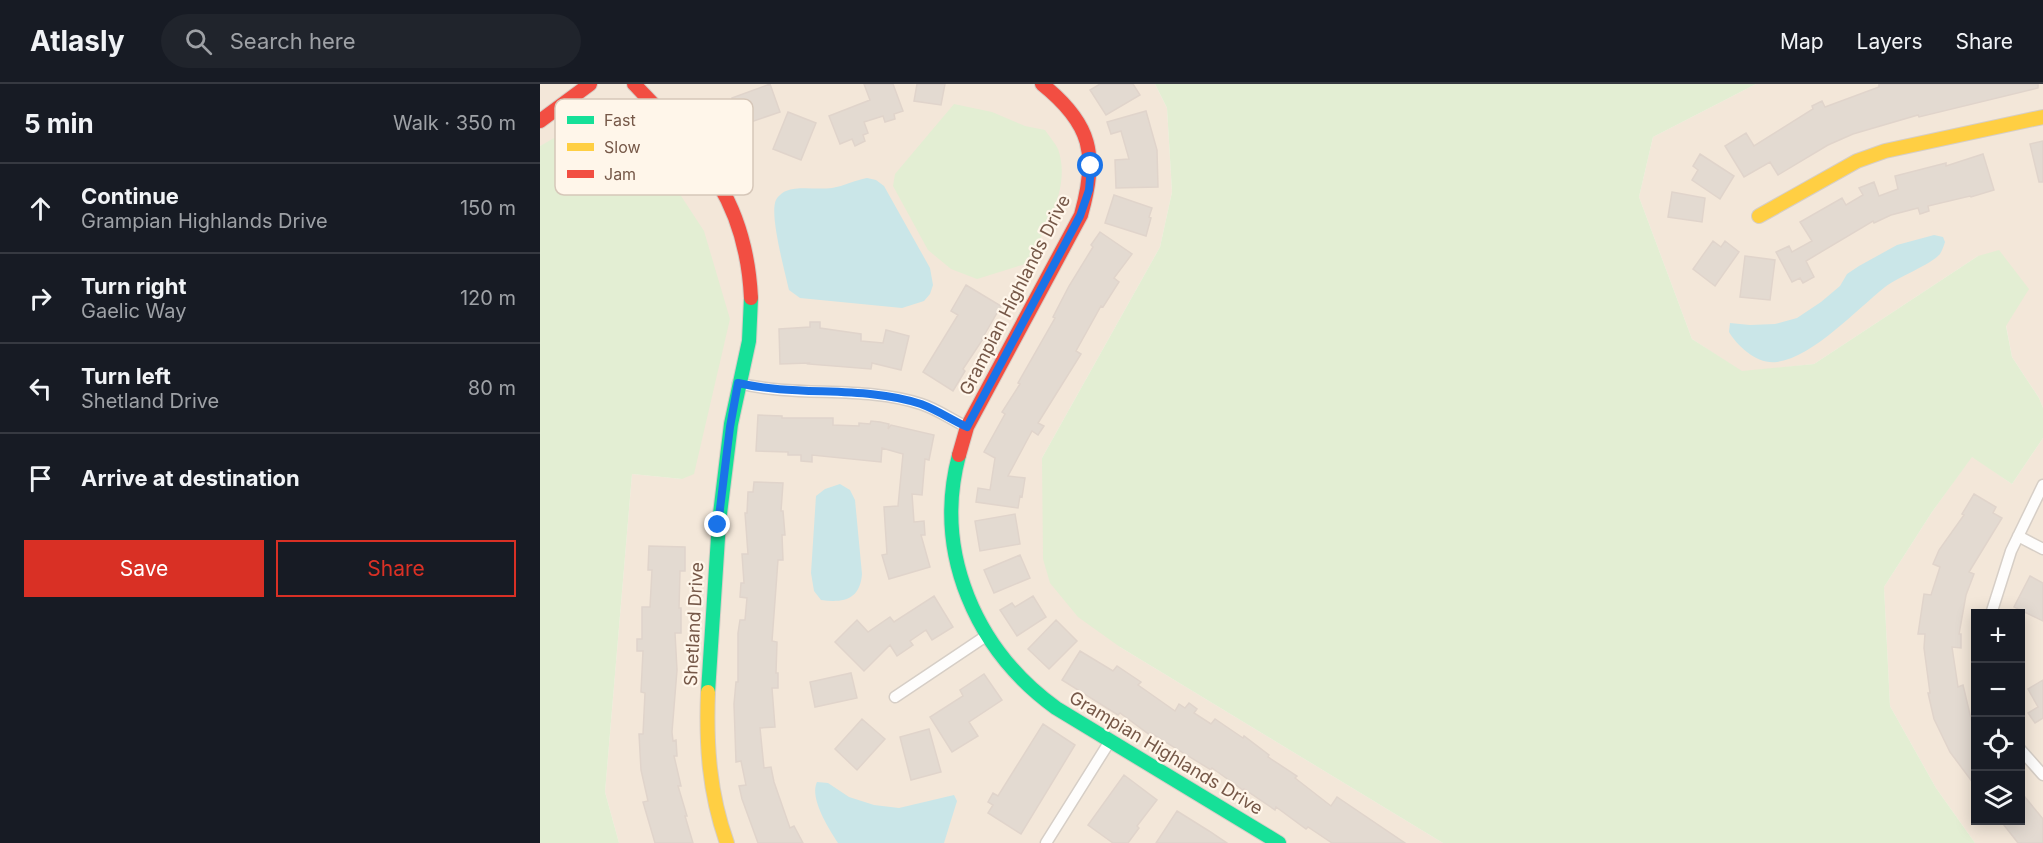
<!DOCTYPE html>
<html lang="en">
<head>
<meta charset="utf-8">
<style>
  :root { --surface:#171b24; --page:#20242c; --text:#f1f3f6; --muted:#9ea1a6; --line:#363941; --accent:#d93025 }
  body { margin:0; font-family:Inter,sans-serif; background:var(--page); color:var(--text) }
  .controls { position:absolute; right:18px; bottom:18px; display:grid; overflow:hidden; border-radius:0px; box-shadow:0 3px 15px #0003 }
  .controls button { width:54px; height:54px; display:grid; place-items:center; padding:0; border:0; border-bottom:2px solid var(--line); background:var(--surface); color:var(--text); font:30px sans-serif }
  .stop { position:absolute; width:18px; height:18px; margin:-14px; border:4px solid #1a73e8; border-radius:50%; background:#fff }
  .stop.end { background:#1a73e8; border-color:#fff; box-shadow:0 2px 6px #0008 }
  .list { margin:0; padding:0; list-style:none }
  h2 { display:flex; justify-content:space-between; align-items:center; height:78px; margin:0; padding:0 24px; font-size:26px }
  h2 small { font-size:20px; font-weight:400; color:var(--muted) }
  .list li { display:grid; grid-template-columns:39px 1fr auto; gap:18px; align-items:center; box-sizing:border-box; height:90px; padding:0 24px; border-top:2px solid var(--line) }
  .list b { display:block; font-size:22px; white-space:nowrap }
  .list p { margin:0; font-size:20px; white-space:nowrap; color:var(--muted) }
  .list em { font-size:20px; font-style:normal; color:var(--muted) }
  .actions { display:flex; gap:12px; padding:18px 24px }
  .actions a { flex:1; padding:14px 0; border:2px solid var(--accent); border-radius:0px; text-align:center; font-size:21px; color:var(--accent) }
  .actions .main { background:var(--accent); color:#fff }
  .icon { flex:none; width:33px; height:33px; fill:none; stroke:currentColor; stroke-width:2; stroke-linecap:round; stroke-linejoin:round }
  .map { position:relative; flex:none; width:1503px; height:759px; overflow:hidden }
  header { display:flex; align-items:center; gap:36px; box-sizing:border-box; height:84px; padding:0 30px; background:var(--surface); border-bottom:2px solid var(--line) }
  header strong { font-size:28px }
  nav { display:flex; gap:33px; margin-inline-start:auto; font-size:21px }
  .search { width:420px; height:54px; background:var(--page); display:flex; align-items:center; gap:15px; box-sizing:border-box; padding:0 21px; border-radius:33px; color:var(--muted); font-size:22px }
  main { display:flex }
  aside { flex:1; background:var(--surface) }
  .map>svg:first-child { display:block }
  .residential { fill:#f3e7d9; fill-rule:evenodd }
  .green { fill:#e3eed3 }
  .water { fill:#cae6e8 }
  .building { fill:#e3dad1; stroke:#e0d4cb; stroke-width:1.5 }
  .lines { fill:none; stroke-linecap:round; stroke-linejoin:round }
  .street-casing { stroke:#d6cec6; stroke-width:13 }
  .fast-casing { stroke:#d6cec6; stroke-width:16 }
  .slow-casing { stroke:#d6cec6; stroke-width:16 }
  .jam-casing { stroke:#d6cec6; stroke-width:16 }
  .street { stroke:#fefdfc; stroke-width:10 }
  .fast { stroke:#16e098; stroke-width:14 }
  .slow { stroke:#ffcf43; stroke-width:14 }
  .jam { stroke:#f24e42; stroke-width:14 }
  .route { stroke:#1a73e8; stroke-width:8 }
  .labels { text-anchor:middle; stroke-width:4.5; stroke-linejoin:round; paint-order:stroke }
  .street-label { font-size:18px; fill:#765848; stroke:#fff6ea }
  .key { fill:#fff6ea; stroke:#d6c7b9; stroke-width:1.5 }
  .key-label { font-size:16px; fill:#765848 }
</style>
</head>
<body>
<header>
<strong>Atlasly</strong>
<div class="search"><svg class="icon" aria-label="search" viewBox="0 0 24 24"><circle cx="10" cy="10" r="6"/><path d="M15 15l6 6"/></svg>Search here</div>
<nav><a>Map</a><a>Layers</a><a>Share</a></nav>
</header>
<main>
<aside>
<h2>5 min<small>Walk · 350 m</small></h2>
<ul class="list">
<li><svg class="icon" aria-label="ahead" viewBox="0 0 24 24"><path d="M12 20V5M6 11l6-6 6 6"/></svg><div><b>Continue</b><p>Grampian Highlands Drive</p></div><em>150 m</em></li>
<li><svg class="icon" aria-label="right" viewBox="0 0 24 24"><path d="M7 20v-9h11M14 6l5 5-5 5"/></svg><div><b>Turn right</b><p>Gaelic Way</p></div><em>120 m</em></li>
<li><svg class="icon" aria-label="left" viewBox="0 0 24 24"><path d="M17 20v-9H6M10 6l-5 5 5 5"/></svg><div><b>Turn left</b><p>Shetland Drive</p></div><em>80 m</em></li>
<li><svg class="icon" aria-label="arrive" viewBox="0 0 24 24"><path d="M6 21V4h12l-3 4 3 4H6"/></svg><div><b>Arrive at destination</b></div></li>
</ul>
<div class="actions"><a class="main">Save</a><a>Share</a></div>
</aside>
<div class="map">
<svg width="1503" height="759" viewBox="0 0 1503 759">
  <rect width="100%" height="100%" fill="#f7f2e9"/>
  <path class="residential" d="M 0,0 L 615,0 L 627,24 L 632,108 L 620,163 L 502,374 L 580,563 L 903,759 L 79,759 L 65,708 L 92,390 L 142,395 L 11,57 L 0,62 Z
    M 1216,0 L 1503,0 L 1503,324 L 1499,314 L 1472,273 L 1466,241 L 1438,172 L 1274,280 L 1202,288 L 1152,255 L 1099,113 L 1113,53 Z
    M 1503,354 L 1503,759 L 1435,759 L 1396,704 L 1350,622 L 1344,503 L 1392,428 L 1432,372 L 1472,400 ZM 1436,530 L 1480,530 L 1480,736 L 1436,736 Z"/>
  <path class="green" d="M 615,0 L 1216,0 L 1113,53 L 1099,113 L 1152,255 L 1202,287 L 1274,280 L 1438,172 L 1459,166 L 1489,205 L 1466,242 L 1472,273 L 1499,314 L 1503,324 L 1503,354 L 1472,400 L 1432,373 L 1392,428 L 1344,503 L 1350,622 L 1396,704 L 1435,759 L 903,759 L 580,563 L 538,533 L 510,499 L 503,475 L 502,374 L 620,163 L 632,108 L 627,24 Z
    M 414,20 L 452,28 L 485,42 L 505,46 C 509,52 515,59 518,65 C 532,104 504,149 485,180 L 437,195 L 411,185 L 388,166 L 353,102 L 355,90 Z
    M 77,25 L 94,40 L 164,147 L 190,235 L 154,390 L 142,395 L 92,390 L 65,708 L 79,759 L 0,759 L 0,62 L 60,28 Z"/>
  <path class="water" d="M 327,94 L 336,96 L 344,102 L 390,184 L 393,201 L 390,210 L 384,217 L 362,224 L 260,214 L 249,206 C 245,188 229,130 236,116 C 238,112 243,108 246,107 C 259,102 277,106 292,104 C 304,102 315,96 327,94 Z
    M 1394,151 L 1403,153 L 1405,158 C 1404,161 1402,167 1400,170 C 1389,182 1359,192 1345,203 C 1316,226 1273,273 1237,278 C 1218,281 1197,262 1189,248 L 1190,239 L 1210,241 L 1235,240 L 1257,234 L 1281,218 L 1300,202 L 1307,190 L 1319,182 L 1357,161 Z
    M 300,400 L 310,406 L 315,416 L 322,490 C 320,516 303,519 281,516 L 274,507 L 271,489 L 276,412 L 285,405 Z
    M 277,698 L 288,699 L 309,713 L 334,721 L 359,724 L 414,711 L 417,717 L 404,759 L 298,759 C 289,745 269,714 277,698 Z"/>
  <path class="building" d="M 230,0 L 240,28 L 202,41 L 192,14 Z
    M 324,0 L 353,0 L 363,27 L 354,30 L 355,35 L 345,38 L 343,32 L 324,38 L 328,49 L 323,51 L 325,57 L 315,62 L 312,55 L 300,60 L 289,32 L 330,16 Z
    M 377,0 L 405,0 L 401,21 L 374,17 Z
    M 560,0 L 593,0 L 600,11 L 566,31 L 550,6 Z
    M 1339,0 L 1498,0 L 1498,4 L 1379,33 L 1378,31 L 1313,50 L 1288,61 L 1238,91 L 1230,78 L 1204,93 L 1185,62 L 1206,49 L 1214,62 L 1273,25 L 1272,22 L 1282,17 L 1285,23 L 1339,3 Z
    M 606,27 L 617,66 L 618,103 L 576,104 L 575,76 L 589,75 L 581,47 L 571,50 L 567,38 Z
    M 248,28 L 276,39 L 261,76 L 233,65 Z
    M 1503,57 L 1503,98 L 1499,98 L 1490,60 Z
    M 1160,70 L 1194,92 L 1180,115 L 1152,96 L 1158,86 L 1153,82 Z
    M 1443,70 L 1454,106 L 1431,113 L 1430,112 L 1388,122 L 1389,127 L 1380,130 L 1378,124 L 1351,131 L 1334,139 L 1333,137 L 1266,177 L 1274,193 L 1263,199 L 1260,194 L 1252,198 L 1236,168 L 1249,162 L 1252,168 L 1272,157 L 1260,138 L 1302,114 L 1306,121 L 1323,111 L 1319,104 L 1334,98 L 1339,112 L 1358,105 L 1355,92 L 1406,79 L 1406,82 Z
    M 1132,108 L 1165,114 L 1162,138 L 1128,133 Z
    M 574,111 L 612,124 L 609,133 L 611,134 L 606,152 L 565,139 Z
    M 560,148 L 592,170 L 574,194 L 579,198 L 563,223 L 561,222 L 536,267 L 541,270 L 498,339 L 504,342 L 498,351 L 492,347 L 468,392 L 485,394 L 482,413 L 480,412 L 478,424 L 436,418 L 438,404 L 450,406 L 455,374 L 444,368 L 465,330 L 462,328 L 480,300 L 478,299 L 515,234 L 513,233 L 529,202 L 553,163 L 551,161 Z
    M 1173,157 L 1181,163 L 1185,157 L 1199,168 L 1175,202 L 1153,185 Z
    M 1205,172 L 1235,176 L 1230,216 L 1200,213 Z
    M 426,201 L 461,222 L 442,255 L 443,255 L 423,285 L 425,287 L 413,307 L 383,288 L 418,231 L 411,227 Z
    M 270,238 L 280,238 L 280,244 L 321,250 L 321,257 L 343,259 L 346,246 L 369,252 L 361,286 L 332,279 L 331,285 L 268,280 L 269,279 L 240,280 L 239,245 L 270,243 Z
    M 218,331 L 242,332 L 242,334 L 293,334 L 293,341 L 319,342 L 319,339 L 330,340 L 331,337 L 340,338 L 349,340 L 348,345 L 351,341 L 394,351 L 389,376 L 385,375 L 382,411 L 372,410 L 374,438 L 384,437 L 385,451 L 381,451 L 390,483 L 349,495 L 342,471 L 347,470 L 344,423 L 358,422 L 363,370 L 342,364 L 341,378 L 272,371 L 272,378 L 261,377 L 261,371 L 248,371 L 248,368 L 216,367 Z
    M 214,398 L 243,399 L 241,427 L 243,427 L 245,451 L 242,451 L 243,476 L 238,476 L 232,557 L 237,558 L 236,589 L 238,589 L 238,604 L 232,604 L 235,643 L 220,644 L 224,684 L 231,683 L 234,698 L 250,744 L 254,742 L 263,759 L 218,759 L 202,715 L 199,702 L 206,701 L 201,677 L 196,678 L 194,620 L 196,598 L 198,598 L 198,549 L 200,536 L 205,536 L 207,514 L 200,513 L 201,499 L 204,499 L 202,470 L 208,470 L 205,429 L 207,429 L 208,408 L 213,408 Z
    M 1434,410 L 1456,423 L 1453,429 L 1462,434 L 1429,488 L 1434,490 L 1426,511 L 1419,550 L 1421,550 L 1421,564 L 1412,563 L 1418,603 L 1423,601 L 1433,643 L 1436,642 L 1436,703 L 1410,668 L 1394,635 L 1388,609 L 1390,609 L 1384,564 L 1385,550 L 1378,550 L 1384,510 L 1391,511 L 1400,483 L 1393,480 L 1399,466 L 1424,431 L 1422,430 Z
    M 475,430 L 480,460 L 440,467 L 435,437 Z
    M 109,462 L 145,463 L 145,487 L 140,487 L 139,524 L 141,524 L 141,549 L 135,549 L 137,586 L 132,648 L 133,657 L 136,656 L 137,672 L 134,672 L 141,702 L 138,702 L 147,732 L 145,732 L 153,759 L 115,759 L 103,718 L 108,717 L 101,686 L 99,650 L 103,650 L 105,609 L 101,608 L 103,567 L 97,567 L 97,555 L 102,555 L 102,523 L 110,523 L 112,486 L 108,486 Z
    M 480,471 L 490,494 L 454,509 L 444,486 Z
    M 1490,492 L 1503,499 L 1503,537 L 1474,523 Z
    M 394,512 L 413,543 L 392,556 L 386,546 L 370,557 L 373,561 L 357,572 L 350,561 L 324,587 L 295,558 L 317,536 L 328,548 L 350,533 L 354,538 Z
    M 493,512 L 506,533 L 477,552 L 460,526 L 472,519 L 475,523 Z
    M 516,536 L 537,557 L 509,585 L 488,565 Z
    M 540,567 L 573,587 L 577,582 L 601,598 L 598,601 L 635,627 L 639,620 L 645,624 L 649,619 L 657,625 L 654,629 L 671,640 L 675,635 L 703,654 L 704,652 L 729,671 L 728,673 L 757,692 L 755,694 L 791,722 L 797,713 L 865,759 L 792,759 L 768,743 L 766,745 L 736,723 L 735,726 L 704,705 L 703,706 L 672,684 L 671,686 L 611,649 L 610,651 L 580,629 L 578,631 L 522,596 Z
    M 311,589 L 317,614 L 275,623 L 270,598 Z
    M 444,590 L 462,616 L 429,638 L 438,652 L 412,668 L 390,633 L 423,612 L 420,606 Z
    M 1503,596 L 1503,634 L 1495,639 L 1488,629 L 1498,623 L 1488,605 Z
    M 322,635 L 345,655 L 317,686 L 295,665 Z
    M 503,640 L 535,661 L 481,750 L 448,729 L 453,721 L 448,718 L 453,709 L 458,712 Z
    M 389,645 L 401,688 L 371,696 L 360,653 Z
    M 584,691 L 617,716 L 597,742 L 599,744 L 588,759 L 573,759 L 548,741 Z
    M 1480,707 L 1503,735 L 1503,759 L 1478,759 L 1460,736 L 1480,736 Z
    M 637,727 L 669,747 L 687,759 L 616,759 Z"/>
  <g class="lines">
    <defs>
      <path id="street" d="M 198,299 C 258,314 323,301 381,320 C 397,325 412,336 427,343
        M 1478,452 L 1503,465
        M 1451,530 L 1471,467 L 1503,401
        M 355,613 L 446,552
        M 1480,665 L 1503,691
        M 506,759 L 570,657"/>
      <path id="fast" d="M 419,371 C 393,469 436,566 516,624 L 739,759
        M 168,608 L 179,438 L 191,340 L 209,257 L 211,214"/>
      <path id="slow" d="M 1219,132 L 1317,77 L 1345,67 L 1503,33
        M 168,608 C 166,660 169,709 187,759"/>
      <path id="jam" d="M 94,0 C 161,70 206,112 211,214
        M 0,37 L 50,0
        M 419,371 L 427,343 L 541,131 C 558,71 552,40 502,0"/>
    </defs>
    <use href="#street" class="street-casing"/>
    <use href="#fast" class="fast-casing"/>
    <use href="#slow" class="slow-casing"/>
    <use href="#jam" class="jam-casing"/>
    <use href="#street" class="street"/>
    <use href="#fast" class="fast"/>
    <use href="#slow" class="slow"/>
    <use href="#jam" class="jam"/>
  </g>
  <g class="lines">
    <path class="route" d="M 178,441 L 190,343 L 198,299 C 258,313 323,301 381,320 C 397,326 412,336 427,343 L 540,132 L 549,106 L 551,82"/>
  </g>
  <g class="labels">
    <g class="street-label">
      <text transform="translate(475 211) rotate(-63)" y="6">Grampian Highlands Drive</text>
      <text transform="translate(154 540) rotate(-87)" y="6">Shetland Drive</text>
      <text transform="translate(626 669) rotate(31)" y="6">Grampian Highlands Drive</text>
    </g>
  </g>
  <rect x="15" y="15" width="198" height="96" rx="9" class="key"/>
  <rect x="27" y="32" width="27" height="8" fill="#16e098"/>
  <rect x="27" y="59" width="27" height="8" fill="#ffcf43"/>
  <rect x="27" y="86" width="27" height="8" fill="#f24e42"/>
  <g class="key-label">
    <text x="64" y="42">Fast</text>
    <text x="64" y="69">Slow</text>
    <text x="64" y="96">Jam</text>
  </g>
</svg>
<div class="controls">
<button>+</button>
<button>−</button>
<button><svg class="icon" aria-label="locate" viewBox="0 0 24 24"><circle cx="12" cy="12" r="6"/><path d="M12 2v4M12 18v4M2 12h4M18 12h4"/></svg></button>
<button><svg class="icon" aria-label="layers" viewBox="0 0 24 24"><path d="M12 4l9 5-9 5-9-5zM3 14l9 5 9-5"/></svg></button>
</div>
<div class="stop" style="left:551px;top:82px"></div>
<div class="stop end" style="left:178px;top:441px"></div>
</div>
</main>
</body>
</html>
